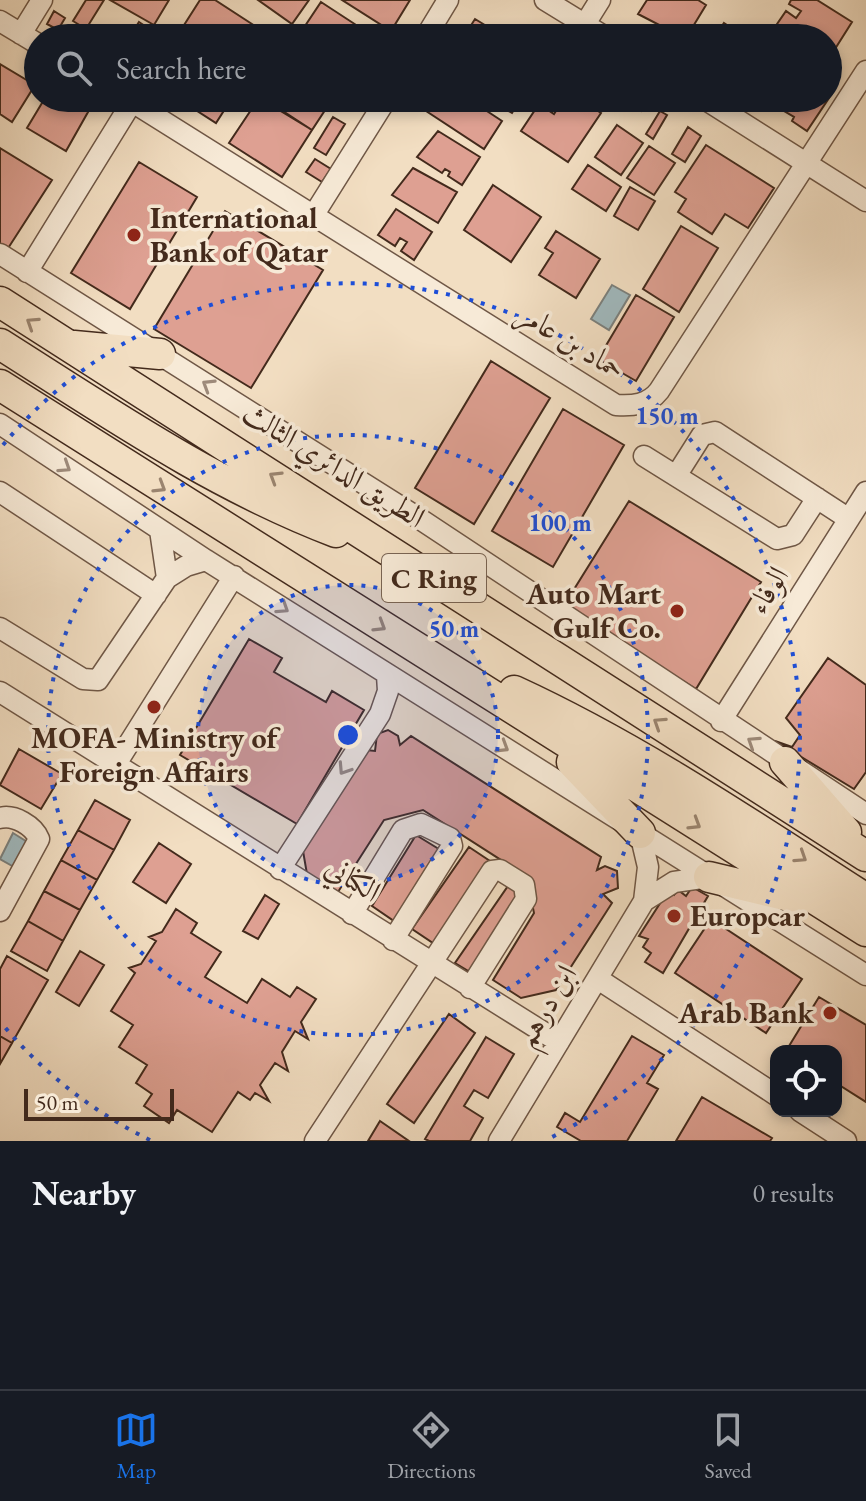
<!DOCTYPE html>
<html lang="en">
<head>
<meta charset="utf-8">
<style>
  :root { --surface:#171b24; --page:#242831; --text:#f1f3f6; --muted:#9ea1a6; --line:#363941; --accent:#1a73e8 }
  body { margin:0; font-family:"EB Garamond",Amiri,serif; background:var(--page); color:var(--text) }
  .controls { position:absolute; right:24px; bottom:24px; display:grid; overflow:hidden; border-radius:16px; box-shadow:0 4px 12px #0003 }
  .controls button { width:72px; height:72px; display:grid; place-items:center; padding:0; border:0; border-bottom:2px solid var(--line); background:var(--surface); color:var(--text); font:40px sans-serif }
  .scale { position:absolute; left:24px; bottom:20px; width:150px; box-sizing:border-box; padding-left:8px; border:4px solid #432a1c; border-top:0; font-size:22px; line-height:28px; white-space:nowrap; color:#432a1c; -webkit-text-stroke:6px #f7ead7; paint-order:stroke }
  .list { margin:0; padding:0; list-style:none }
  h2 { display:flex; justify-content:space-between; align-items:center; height:104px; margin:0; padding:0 32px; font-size:34px }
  h2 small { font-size:26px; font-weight:400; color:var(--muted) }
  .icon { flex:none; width:44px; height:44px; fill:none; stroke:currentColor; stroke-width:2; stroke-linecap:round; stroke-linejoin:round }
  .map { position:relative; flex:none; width:866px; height:1141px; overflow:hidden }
  .search { position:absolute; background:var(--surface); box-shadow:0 4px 12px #0003; left:24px; right:24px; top:24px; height:88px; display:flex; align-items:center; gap:20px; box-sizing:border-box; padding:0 28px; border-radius:44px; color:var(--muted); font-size:30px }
  .sheet { height:248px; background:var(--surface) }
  nav { display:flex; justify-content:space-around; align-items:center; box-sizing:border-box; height:112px; border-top:2px solid var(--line); background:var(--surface); font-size:22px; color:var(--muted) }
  nav a { display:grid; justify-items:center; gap:4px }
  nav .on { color:var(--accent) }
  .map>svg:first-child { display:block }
  .water { fill:#a0b9be; stroke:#7b807d; stroke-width:2 }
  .building { fill:#dea092; stroke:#432a1c; stroke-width:2 }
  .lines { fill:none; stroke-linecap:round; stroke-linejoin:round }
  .minor-casing { stroke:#6f5746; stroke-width:23 }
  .highway-casing { stroke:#432a1c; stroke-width:33 }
  .minor { stroke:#f7ead7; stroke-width:20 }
  .highway { stroke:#f2dec2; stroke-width:30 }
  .oneway { stroke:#9a846f }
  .oneway2 { stroke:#9d8a7a }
  .ring { fill:none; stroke:#1d4ed8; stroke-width:4; stroke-dasharray:4 8 }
  .poi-dot { fill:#8f2418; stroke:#f7ead7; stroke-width:3 }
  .labels { text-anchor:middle; stroke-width:7; stroke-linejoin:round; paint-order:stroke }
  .shield { fill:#f7ead7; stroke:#796454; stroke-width:2 }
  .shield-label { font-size:28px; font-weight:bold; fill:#432a1c }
  .poi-label { font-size:30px; font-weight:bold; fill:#432a1c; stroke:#f7ead7; text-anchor:start }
  .street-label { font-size:30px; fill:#432a1c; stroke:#f7ead7 }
  .centre { fill:#1d4ed8; stroke:#f7ead7; stroke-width:4 }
  .ring-label { font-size:24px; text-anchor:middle; font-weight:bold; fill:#1d4ed8; stroke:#f7ead7; stroke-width:7; stroke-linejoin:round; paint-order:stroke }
</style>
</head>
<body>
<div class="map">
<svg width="866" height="1141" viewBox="0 0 866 1141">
  <rect width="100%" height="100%" fill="#f2dec2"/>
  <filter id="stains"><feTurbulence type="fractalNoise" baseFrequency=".0025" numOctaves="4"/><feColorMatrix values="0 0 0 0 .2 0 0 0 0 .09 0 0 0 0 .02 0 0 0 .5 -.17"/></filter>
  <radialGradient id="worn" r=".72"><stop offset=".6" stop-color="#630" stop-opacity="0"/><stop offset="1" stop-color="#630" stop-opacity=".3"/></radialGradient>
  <path class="water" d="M 612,285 L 630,295 L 609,330 L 591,319 Z
    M 13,833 L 29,843 L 14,867 L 0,859 Z"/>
  <path class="building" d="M 86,0 L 104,0 L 86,29 L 73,21 Z
    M 110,0 L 169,0 L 154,25 Z
    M 200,0 L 215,0 L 272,37 L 187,38 L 179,33 Z
    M 258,0 L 309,0 L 292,24 Z
    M 342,0 L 410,0 L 391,31 Z
    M 647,0 L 698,0 L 706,5 L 686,38 L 673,38 L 667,34 L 669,30 L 638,14 Z
    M 791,0 L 817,0 L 852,22 L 828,60 L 828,38 L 792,38 L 775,27 L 786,11 L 796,18 L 801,11 L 789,4 Z
    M 321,2 L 373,36 L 372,38 L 297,38 Z
    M 54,11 L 65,18 L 58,30 L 47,24 Z
    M 475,19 L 498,33 L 503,26 L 522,38 L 463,38 Z
    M 139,22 L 157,34 L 155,38 L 129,38 Z
    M 724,23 L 747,38 L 714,38 Z
    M 0,64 L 35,85 L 12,122 L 0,114 Z
    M 828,89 L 833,92 L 807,131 L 792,121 L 794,117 L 762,98 L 828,98 Z
    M 45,98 L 64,98 L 88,112 L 66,151 L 27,128 Z
    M 177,98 L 232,98 L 216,123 Z
    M 259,98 L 312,130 L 282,177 L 229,143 Z
    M 263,98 L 333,98 L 312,130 Z
    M 347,98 L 361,98 L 354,109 L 344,102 Z
    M 426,98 L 467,98 L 502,121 L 484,149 L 420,107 Z
    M 486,98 L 521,98 L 512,113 Z
    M 564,98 L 585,98 L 583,101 L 601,113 L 568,162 L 521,131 L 539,104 L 554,114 Z
    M 619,98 L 645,98 L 648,100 L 641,111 Z
    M 660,111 L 667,115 L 653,139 L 646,134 Z
    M 333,117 L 345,124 L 326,155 L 314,148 Z
    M 617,125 L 643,143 L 621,175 L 595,157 Z
    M 688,127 L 701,136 L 685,162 L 672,154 Z
    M 438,131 L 480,157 L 462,185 L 448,176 L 450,172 L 445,169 L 442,173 L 417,157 Z
    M 706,145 L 774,188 L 748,228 L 725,214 L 712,234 L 678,212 L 686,199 L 675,192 Z
    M 649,146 L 675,163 L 654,195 L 627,178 Z
    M 0,148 L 52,180 L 5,253 L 0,250 Z
    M 315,159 L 331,169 L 322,182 L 306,172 Z
    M 139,162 L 197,197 L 130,309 L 71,273 Z
    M 588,165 L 621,187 L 606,211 L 572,189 Z
    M 413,168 L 457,192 L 438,223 L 392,195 Z
    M 493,185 L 541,217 L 511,262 L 464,230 Z
    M 630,187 L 655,201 L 638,230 L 614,216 Z
    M 396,209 L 432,232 L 414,260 L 401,251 L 407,242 L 400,238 L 395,246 L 378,235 Z
    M 225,211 L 323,270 L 251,388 L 154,329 Z
    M 681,226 L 718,248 L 679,312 L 643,289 Z
    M 556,231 L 600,259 L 576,298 L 539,275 L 553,253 L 545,248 Z
    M 636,295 L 674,317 L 636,381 L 598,359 Z
    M 491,361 L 550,398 L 474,524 L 415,488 Z
    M 563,409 L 624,445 L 553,567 L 492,531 Z
    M 629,501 L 761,582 L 696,689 L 563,607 Z
    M 249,639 L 282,658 L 274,672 L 326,702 L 332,691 L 364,710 L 297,824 L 180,755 Z
    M 828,658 L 866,685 L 866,772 L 854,789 L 775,741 L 792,747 L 800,735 L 786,718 Z
    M 388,730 L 398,736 L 400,745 L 411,736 L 601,857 L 597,870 L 605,866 L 617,871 L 618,888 L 603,894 L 612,903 L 556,990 L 521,998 L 493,980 L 534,913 L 528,883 L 512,867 L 423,810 L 384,820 L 338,892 L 317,879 L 308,880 L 303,851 L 366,750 L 375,751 L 377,734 Z
    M 19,749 L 62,774 L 41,809 L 0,785 Z
    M 95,800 L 130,820 L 114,850 L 78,830 Z
    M 78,830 L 114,850 L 97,880 L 61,860 Z
    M 416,835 L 442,851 L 394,921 L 372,906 Z
    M 159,843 L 191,864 L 166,903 L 133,882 Z
    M 469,847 L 490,861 L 436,945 L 412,929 Z
    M 61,860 L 97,880 L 80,910 L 44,891 Z
    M 510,883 L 526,896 L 475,975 L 455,963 Z
    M 692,887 L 708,896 L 663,973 L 645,962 L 651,953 L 643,947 L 648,939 L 639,936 L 668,891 L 674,895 L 678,890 L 686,896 Z
    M 44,891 L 80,910 L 63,941 L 28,921 Z
    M 265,895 L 279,904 L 258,939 L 243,931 Z
    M 176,909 L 197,923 L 191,933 L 221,952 L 205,977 L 247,1003 L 262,979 L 290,997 L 297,987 L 316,999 L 301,1022 L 308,1039 L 295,1031 L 282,1052 L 288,1071 L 275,1063 L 260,1085 L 269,1101 L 255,1093 L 250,1100 L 238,1092 L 212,1132 L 177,1110 L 169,1123 L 144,1106 L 152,1094 L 136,1083 L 147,1065 L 119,1047 L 133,1025 L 111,1011 L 135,973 L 129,968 L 141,964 L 156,941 L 149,937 L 162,932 Z
    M 711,919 L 802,979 L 766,1033 L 675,973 Z
    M 28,921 L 63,941 L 47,971 L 11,951 Z
    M 80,951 L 104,965 L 79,1006 L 56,992 Z
    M 7,956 L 48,980 L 12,1043 L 0,1036 L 0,969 Z
    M 819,997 L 866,1025 L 866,1102 L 836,1083 L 836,1051 L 786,1051 Z
    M 449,1014 L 475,1033 L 414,1123 L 387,1104 Z
    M 0,1036 L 12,1043 L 0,1064 Z
    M 632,1036 L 664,1055 L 647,1083 L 658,1089 L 627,1141 L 581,1141 L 557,1127 L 565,1113 L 580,1122 Z
    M 486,1037 L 514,1054 L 488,1098 L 474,1090 L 464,1106 L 483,1118 L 470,1141 L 429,1141 L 425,1139 Z
    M 702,1097 L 772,1138 L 770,1141 L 676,1141 Z
    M 380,1121 L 409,1141 L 368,1141 Z"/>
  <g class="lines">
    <defs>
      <path id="minor" d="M 545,0 L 607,38
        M 0,21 L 38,44
        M 585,24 L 600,0
        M 21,34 L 42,0
        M 425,38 L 448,0
        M 126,98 L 616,405 C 633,406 648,405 659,391 L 866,71
        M 703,98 L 866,201
        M 313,216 L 387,98
        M 0,254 L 420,519 L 866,814
        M 27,272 L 132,102
        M 0,424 L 206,560 L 866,975
        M 644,456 L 777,539 L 793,535 L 817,498
        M 676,476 L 702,435 L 715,432 L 849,519
        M 0,492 L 156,595
        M 160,530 L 167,578
        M 0,628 L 83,679 L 98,680 L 167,578 L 186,566 L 206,560
        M 0,692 L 559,1042
        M 721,721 L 866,492
        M 116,764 L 234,576
        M 0,818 C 14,814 34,826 39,839 L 0,911
        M 280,869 L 380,714 L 388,691 L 387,675
        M 644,901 L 674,882 L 709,877
        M 352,914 L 403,830 L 421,824 L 450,838 L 452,846 L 393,940
        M 598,979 L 776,1095
        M 800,1111 L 846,1141
        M 315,1141 L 492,871 L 500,870 L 524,885 L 526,899 L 470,988
        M 499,1141 L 644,901 L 648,867 L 640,833"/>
      <path id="highway" d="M 0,302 L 866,856
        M 0,344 C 109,413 215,486 336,532
        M 74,346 L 160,354
        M 0,385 L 866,931
        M 514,691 C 638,748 751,825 866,899
        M 572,762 L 640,833
        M 785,762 L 846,832
        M 709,877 L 797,898"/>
    </defs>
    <use href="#minor" class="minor-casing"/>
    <use href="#highway" class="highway-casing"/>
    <use href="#minor" class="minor"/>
    <use href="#highway" class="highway"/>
  </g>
  <defs><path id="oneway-chevron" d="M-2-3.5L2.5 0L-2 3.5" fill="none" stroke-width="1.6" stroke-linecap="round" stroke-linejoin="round" transform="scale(2)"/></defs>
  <g class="oneway">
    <use href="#oneway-chevron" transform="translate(32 323) rotate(-147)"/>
    <use href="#oneway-chevron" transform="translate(275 477) rotate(-148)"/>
    <use href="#oneway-chevron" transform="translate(160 487) rotate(32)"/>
    <use href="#oneway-chevron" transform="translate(380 626) rotate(32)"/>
    <use href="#oneway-chevron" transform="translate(659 723) rotate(-147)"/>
    <use href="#oneway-chevron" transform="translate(695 824) rotate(32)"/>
    <use href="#oneway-chevron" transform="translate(801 857) rotate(33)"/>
  </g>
  <g class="oneway2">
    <use href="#oneway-chevron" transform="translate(208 385) rotate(-148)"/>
    <use href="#oneway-chevron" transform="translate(65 467) rotate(33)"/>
    <use href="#oneway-chevron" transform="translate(283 608) rotate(33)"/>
    <use href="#oneway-chevron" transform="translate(753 742) rotate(-147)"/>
    <use href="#oneway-chevron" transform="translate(503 747) rotate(32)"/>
    <use href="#oneway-chevron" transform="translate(344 769) rotate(123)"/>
  </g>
  <circle cx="348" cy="735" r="150" fill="#1d4ed8" fill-opacity=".12"/>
  <g class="ring">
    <circle cx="348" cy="735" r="150"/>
    <circle cx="348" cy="735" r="300"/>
    <path d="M150 1140A451 451 0 0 1 3 1025M3 445A451 451 0 1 1 546 1140"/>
  </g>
  <g class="poi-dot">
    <circle cx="134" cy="235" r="8"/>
    <circle cx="677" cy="611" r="8"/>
    <circle cx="154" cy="707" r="8"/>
    <circle cx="674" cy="916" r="8"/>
    <circle cx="830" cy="1013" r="8"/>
  </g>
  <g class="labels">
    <rect class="shield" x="382" y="554" width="104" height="48" rx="6"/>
    <g class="shield-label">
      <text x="434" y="588">C Ring</text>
    </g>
    <g class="poi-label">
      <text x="150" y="228">International<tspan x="150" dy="34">Bank of Qatar</tspan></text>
      <text x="661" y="604" text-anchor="end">Auto Mart<tspan x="661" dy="34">Gulf Co.</tspan></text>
      <text x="154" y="748" text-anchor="middle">MOFA- Ministry of<tspan x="154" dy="34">Foreign Affairs</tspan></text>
      <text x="690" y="926">Europcar</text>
      <text x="814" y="1023" text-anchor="end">Arab Bank</text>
    </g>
    <g class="street-label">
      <text transform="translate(571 341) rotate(31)" y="10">حماد بن عامر</text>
      <text transform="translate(334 465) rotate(32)" y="10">الطريق الدائري الثالث</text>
      <text transform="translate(768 590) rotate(-58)" y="10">الوفاء</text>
      <text transform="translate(353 879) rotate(32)" y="10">الكناني</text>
      <text transform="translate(546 1006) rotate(-59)" y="10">ابن درهم</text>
    </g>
  </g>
  <circle cx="348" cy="735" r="12" class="centre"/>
  <g class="ring-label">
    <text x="667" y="424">150 m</text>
    <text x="560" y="531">100 m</text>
    <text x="454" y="637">50 m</text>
  </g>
  <rect width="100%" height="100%" filter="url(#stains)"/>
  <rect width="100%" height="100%" fill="url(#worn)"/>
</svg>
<div class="controls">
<button><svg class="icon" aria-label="locate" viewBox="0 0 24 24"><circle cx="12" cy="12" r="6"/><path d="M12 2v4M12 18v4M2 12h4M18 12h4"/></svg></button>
</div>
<div class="scale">50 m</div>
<div class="search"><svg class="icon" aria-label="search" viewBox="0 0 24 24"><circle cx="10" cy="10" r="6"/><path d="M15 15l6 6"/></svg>Search here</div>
</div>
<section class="sheet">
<h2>Nearby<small>0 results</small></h2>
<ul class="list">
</ul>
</section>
<nav>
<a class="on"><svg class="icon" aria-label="map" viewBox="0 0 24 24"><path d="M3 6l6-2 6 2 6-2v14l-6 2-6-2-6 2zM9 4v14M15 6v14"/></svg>Map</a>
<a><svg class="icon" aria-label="directions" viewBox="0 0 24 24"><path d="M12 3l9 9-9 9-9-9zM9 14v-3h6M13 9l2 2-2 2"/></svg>Directions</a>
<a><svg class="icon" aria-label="saved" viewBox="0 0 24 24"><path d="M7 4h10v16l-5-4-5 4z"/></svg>Saved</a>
</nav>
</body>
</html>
